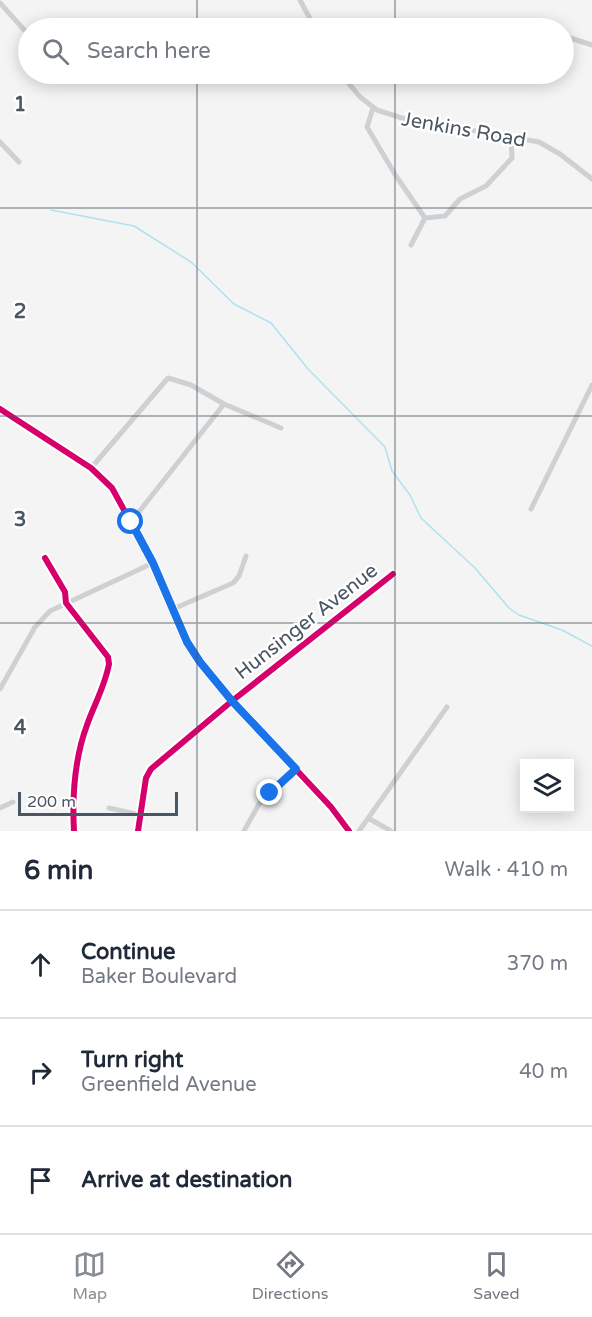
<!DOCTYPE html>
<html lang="en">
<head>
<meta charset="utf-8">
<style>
  :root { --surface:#fff; --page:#f6f6f7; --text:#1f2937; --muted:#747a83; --line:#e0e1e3; --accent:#868d94 }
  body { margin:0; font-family:"Varela Round",sans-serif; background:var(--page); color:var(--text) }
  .controls { position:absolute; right:18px; bottom:18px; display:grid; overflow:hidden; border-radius:0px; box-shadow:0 3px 15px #0003 }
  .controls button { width:54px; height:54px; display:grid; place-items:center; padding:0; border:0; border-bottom:2px solid var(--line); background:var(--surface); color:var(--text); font:30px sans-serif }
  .scale { position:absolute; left:18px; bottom:15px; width:160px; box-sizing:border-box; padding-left:6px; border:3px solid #4a5661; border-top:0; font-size:16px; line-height:21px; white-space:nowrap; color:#4a5661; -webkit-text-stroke:4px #fff; paint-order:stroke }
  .stop { position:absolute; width:18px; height:18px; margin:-14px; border:4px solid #1a73e8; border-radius:50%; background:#fff }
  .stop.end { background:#1a73e8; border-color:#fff; box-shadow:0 2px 6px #0008 }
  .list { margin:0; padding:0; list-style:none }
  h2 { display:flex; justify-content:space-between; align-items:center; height:78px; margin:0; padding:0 24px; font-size:26px }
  h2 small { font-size:20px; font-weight:400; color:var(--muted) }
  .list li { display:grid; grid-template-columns:39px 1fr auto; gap:18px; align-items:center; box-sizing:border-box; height:108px; padding:0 24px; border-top:2px solid var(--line) }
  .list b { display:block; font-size:22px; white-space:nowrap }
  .list p { margin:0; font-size:20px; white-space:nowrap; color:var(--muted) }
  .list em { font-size:20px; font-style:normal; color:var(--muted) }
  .icon { flex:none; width:33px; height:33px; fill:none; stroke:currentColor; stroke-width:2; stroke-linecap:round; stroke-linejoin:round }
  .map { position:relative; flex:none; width:592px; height:831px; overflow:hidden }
  .search { position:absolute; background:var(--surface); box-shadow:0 3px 15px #0003; left:18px; right:18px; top:18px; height:66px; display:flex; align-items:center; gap:15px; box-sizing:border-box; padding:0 21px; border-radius:33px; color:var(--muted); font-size:22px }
  .sheet { height:402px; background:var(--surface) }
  nav { display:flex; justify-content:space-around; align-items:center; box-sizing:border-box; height:84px; border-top:2px solid var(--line); background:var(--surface); font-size:16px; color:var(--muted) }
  nav a { display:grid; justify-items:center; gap:3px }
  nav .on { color:var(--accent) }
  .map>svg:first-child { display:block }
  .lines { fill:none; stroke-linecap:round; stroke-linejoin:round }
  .stream { stroke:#aee2f0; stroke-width:1.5 }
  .minor { stroke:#ced0d2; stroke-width:5 }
  .cycleway-casing { stroke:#fff; stroke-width:10 }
  .cycleway { stroke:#d6006c; stroke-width:6 }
  .route { stroke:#1a73e8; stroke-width:8 }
  .grid { fill:none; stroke:#4a5661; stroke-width:1.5; stroke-opacity:0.55 }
  .labels { text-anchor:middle; stroke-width:5; stroke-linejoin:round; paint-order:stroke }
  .street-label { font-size:20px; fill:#4a5661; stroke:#fff }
  .grid-label { font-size:20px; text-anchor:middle; font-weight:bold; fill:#4a5661; stroke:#fff; stroke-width:5; stroke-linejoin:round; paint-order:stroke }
</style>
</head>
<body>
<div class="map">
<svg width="592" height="831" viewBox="0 0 592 831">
  <rect width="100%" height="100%" fill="#f4f4f4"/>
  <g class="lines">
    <path class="stream" d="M 51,210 L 134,226 L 191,262 L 234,304 L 271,323 L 308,369 L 385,447 L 392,471 L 410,495 L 421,518 L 475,568 L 509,608 L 519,615 L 562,630 L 592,646"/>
    <path class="minor" d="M 300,0 L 315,28
      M 0,3 L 28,34
      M 527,24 L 539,28
      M 564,36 L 592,45
      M 341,74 L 360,97 L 377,110 L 402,118 L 539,142 L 560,154 L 592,179
      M 373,108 L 367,127 L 396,176 L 425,218 L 411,245
      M 0,142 L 19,162
      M 425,218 L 445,216 L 460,199 L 486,186 L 512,158 L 511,136
      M 0,409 L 91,468 L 112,488 L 153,563 L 187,642 L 200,662 L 232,701 L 331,807 L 349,831
      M 91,468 L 168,378 L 191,385 L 224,404 L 281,428
      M 531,509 L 592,385
      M 131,522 L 224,404
      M 45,558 L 65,592 L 66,603 L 108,657 L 109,664 C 105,686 94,705 87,725 C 74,760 72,795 74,831
      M 173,609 L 233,583 L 239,576 L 246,556
      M 0,689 L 35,627 L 50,611 L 153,563
      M 0,808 L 13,802
      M 109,808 L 140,815
      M 368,818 L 391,831
      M 138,831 L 146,778 L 151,769 L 232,701 L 393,574
      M 244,831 L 259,804 L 296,769
      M 359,831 L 447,707"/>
    <defs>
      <path id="cycleway" d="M 0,409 L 91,468 L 112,488 L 153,563 L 187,642 L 200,662 L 232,701 L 331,807 L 349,831
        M 45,558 L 65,592 L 66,603 L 108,657 L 109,664 C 105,686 94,705 87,725 C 74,760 72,795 74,831
        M 138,831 L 146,778 L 151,769 L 232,701 L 393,574"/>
    </defs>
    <use href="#cycleway" class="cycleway-casing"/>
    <use href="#cycleway" class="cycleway"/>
  </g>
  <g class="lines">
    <path class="route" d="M 131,522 L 153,563 L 187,642 L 200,662 L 232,701 L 296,769 L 270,793"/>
  </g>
  <path class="grid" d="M 197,0 L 197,28M 395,0 L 395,28M 197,74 L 197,831M 395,74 L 395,831M 0,208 L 592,208M 0,416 L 592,416M 0,623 L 592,623"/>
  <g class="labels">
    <g class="street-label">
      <text transform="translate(464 129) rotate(10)" y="7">Jenkins Road</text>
      <text transform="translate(306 621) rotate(-38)" y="7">Hunsinger Avenue</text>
    </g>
  </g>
  <g class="grid-label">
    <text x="20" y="111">1</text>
    <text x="20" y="318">2</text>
    <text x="20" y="526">3</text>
    <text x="20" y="734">4</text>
  </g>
</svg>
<div class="controls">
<button><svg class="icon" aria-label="layers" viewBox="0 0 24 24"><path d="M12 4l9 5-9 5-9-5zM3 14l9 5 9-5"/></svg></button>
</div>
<div class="scale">200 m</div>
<div class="stop" style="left:131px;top:522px"></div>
<div class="stop end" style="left:270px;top:793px"></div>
<div class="search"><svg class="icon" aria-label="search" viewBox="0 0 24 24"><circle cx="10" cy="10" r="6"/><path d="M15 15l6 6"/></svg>Search here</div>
</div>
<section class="sheet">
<h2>6 min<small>Walk · 410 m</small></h2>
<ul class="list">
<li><svg class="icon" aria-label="ahead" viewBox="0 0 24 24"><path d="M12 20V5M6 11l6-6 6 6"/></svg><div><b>Continue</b><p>Baker Boulevard</p></div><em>370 m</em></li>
<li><svg class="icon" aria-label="right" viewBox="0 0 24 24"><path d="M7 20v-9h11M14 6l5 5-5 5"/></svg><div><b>Turn right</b><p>Greenfield Avenue</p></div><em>40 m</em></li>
<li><svg class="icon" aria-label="arrive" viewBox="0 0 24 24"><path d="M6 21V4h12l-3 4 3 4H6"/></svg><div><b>Arrive at destination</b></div></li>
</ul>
</section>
<nav>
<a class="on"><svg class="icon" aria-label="map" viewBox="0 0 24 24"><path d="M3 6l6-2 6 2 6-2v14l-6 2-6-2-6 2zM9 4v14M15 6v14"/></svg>Map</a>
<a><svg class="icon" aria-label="directions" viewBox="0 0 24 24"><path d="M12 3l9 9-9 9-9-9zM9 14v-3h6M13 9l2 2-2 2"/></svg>Directions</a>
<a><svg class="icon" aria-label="saved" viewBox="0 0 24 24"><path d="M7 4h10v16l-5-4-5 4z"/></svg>Saved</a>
</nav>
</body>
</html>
